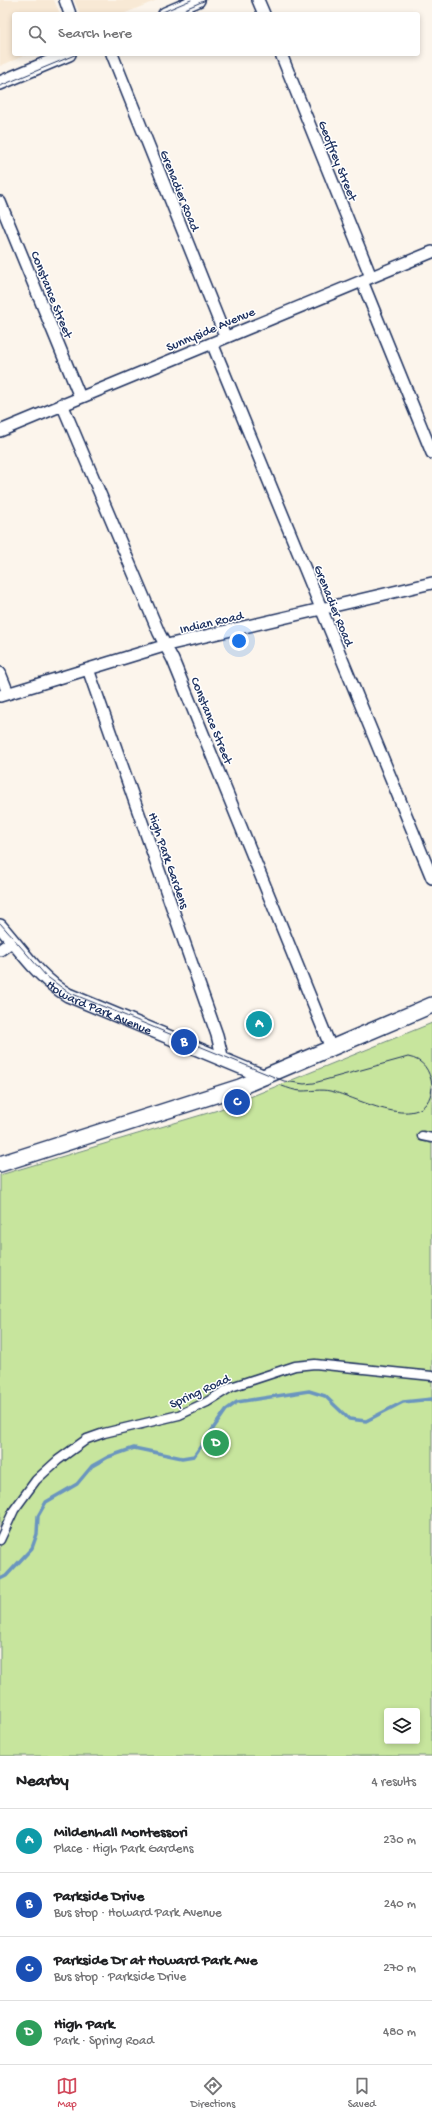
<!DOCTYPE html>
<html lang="en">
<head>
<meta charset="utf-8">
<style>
  :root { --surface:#fff; --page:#f2f2f2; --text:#202124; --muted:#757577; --line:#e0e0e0; --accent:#d1495b }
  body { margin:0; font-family:"Gochi Hand",sans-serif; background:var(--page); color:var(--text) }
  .controls { position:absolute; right:12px; bottom:12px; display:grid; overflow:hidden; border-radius:4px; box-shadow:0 2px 6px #0003 }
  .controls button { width:36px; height:36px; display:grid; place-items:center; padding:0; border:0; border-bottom:1px solid var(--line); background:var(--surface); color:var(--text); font:20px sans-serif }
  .you { position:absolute; left:239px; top:641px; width:14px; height:14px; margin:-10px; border:3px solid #fff; border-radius:50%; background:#1a73e8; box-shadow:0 0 0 6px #1a73e833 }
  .badge { display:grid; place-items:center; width:26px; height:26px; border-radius:50%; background:var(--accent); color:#fff; font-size:13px; font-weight:700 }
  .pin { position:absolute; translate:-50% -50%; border:2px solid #fff; box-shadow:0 1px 4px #0006 }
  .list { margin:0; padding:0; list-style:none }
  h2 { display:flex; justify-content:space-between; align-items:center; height:52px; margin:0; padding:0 16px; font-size:17px }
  h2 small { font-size:13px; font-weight:400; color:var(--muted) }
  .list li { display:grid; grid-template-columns:26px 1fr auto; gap:12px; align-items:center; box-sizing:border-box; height:64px; padding:0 16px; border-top:1px solid var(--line) }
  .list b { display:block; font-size:15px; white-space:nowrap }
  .list p { margin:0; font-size:13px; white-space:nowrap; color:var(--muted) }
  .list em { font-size:13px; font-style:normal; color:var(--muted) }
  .icon { flex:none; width:22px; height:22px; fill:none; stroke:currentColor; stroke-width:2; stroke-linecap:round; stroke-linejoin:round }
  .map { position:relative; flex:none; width:432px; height:1756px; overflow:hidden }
  .search { position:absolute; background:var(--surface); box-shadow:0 2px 6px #0003; left:12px; right:12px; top:12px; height:44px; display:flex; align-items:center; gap:10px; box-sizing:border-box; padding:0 14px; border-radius:4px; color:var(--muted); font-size:15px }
  .sheet { height:308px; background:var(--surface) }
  nav { display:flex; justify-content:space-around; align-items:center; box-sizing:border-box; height:56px; border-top:1px solid var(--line); background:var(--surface); font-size:11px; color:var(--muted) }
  nav a { display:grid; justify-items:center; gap:2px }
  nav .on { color:var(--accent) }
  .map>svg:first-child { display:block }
  .built { fill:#f8e9d5 }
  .green { fill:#c7e59d; stroke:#718a7e; fill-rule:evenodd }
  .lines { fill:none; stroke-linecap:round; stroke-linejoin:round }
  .stream { stroke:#6a95bf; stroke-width:3.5 }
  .pedestrian-casing { stroke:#1b2f5e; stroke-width:11 }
  .minor-casing { stroke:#1b2f5e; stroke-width:14 }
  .tertiary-casing { stroke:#1b2f5e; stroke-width:16 }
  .secondary-casing { stroke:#1b2f5e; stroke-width:18 }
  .pedestrian { stroke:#fff; stroke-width:8 }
  .minor { stroke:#fff; stroke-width:11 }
  .tertiary { stroke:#fff; stroke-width:13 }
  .secondary { stroke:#fff; stroke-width:15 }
  .tram { stroke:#1b2f5e; stroke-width:1 }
  .labels { text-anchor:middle; stroke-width:3; stroke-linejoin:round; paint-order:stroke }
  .street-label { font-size:13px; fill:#1b2f5e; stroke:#fff }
</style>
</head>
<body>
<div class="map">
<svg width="432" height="1756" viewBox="0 0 432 1756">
  <rect width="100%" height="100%" fill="#fcf5ec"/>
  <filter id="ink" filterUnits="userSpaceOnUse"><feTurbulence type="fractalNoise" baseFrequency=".025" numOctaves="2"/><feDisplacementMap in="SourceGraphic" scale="8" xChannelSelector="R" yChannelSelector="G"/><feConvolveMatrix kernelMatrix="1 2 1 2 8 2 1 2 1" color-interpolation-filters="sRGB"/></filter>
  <g filter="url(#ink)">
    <path class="built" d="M 0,0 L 54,0 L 60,14 L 14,14 L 14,54 L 28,54 L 0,66 Z
      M 74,0 L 157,0 L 123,14 L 80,14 Z"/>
    <path class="green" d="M 432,1023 L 432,1756 L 0,1756 L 0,1175 L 218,1110 ZM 387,1711 L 417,1711 L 417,1741 L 387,1741 Z"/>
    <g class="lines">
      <path class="stream" d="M 0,1579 L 6,1576 L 32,1548 L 37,1534 L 38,1516 L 46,1502 L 77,1484 L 92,1466 L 108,1457 L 134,1448 L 182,1458 L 194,1456 L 226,1410 L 237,1402 L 309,1391 L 325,1396 L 349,1419 L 366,1421 L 403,1402 L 432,1399"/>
      <defs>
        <path id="pedestrian" d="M 422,1136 L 432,1138
          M 0,1540 L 14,1510 L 36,1480 L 58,1460 L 87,1439 L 104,1433 L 179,1415 L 207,1402 L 231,1387 L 295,1366 L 315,1364 L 432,1376"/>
        <path id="minor" d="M 65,0 L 70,14
          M 258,0 L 264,14
          M 112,54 L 225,336
          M 281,54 L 371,277
          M 0,202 L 80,397
          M 362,281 L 432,453
          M 212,343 L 432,878
          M 62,404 L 159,633 L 173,660 L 331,1048
          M 0,431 L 432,252
          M 88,669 L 217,1035 L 223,1060
          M 0,673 L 8,693
          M 0,696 L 167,645 L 432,583
          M 0,950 L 13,941"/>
        <g id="tertiary">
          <path d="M 165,14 L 198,0"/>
          <path d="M 0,83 L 69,54"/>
          <path id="s1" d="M 0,926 C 21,950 40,979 68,995 L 265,1077"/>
        </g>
        <path id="secondary" d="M 0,1164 L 240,1087 L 432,1005"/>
      </defs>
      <use href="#pedestrian" class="pedestrian-casing"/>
      <use href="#minor" class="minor-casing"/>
      <use href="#tertiary" class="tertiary-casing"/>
      <use href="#secondary" class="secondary-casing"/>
      <use href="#pedestrian" class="pedestrian"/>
      <use href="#minor" class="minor"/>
      <use href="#tertiary" class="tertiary"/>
      <use href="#secondary" class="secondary"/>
      <path class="tram" d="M 185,9 L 206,0
        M 158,14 L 191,0
        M 0,86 L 77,54
        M 0,923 L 46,976 L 68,992 L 284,1081 L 304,1084 L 314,1083 L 408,1057 C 424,1060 429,1070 432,1084
        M 282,1086 C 288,1088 295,1091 302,1091 C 311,1091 321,1089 330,1091 C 356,1096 426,1138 432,1088"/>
    </g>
  </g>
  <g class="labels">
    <g class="street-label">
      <text transform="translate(339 160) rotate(68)" y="5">Geoffrey Street</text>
      <text transform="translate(181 190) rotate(68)" y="5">Grenadier Road</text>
      <text transform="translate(53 294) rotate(68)" y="5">Constance Street</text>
      <text transform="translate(210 328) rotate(-23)" y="5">Sunnyside Avenue</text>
      <text transform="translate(335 605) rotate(68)" y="5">Grenadier Road</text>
      <text transform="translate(211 621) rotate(-13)" y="5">Indian Road</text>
      <text transform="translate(213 720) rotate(68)" y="5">Constance Street</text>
      <text transform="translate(170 860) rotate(71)" y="5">High Park Gardens</text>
      <text dy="5" stroke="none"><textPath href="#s1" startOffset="131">Howard Park Avenue</textPath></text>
      <text transform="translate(199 1390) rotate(-25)" y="5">Spring Road</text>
    </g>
  </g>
</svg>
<div class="controls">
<button><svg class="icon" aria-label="layers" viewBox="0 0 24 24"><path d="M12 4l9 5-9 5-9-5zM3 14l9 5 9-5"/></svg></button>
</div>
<div class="you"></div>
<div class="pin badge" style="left:259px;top:1024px;background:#0f9aa8">A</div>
<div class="pin badge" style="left:184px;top:1042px;background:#1a4fb4">B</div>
<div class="pin badge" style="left:237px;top:1102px;background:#1a4fb4">C</div>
<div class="pin badge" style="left:216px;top:1443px;background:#2e9e5b">D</div>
<div class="search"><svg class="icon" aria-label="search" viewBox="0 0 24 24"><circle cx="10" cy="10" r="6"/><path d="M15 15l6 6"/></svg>Search here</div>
</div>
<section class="sheet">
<h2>Nearby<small>4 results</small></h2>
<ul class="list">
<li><span class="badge" style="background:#0f9aa8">A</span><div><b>Mildenhall Montessori</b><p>Place · High Park Gardens</p></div><em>230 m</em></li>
<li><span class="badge" style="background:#1a4fb4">B</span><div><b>Parkside Drive</b><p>Bus stop · Howard Park Avenue</p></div><em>240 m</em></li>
<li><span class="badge" style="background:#1a4fb4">C</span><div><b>Parkside Dr at Howard Park Ave</b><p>Bus stop · Parkside Drive</p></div><em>270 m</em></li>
<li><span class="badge" style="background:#2e9e5b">D</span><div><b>High Park</b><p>Park · Spring Road</p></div><em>480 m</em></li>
</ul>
</section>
<nav>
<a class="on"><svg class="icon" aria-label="map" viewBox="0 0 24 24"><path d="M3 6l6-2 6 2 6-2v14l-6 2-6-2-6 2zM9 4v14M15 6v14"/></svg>Map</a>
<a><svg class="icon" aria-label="directions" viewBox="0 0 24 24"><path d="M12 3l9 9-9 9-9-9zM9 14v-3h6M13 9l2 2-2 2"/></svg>Directions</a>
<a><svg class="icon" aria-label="saved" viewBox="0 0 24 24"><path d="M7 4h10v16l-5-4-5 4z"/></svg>Saved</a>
</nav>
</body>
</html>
